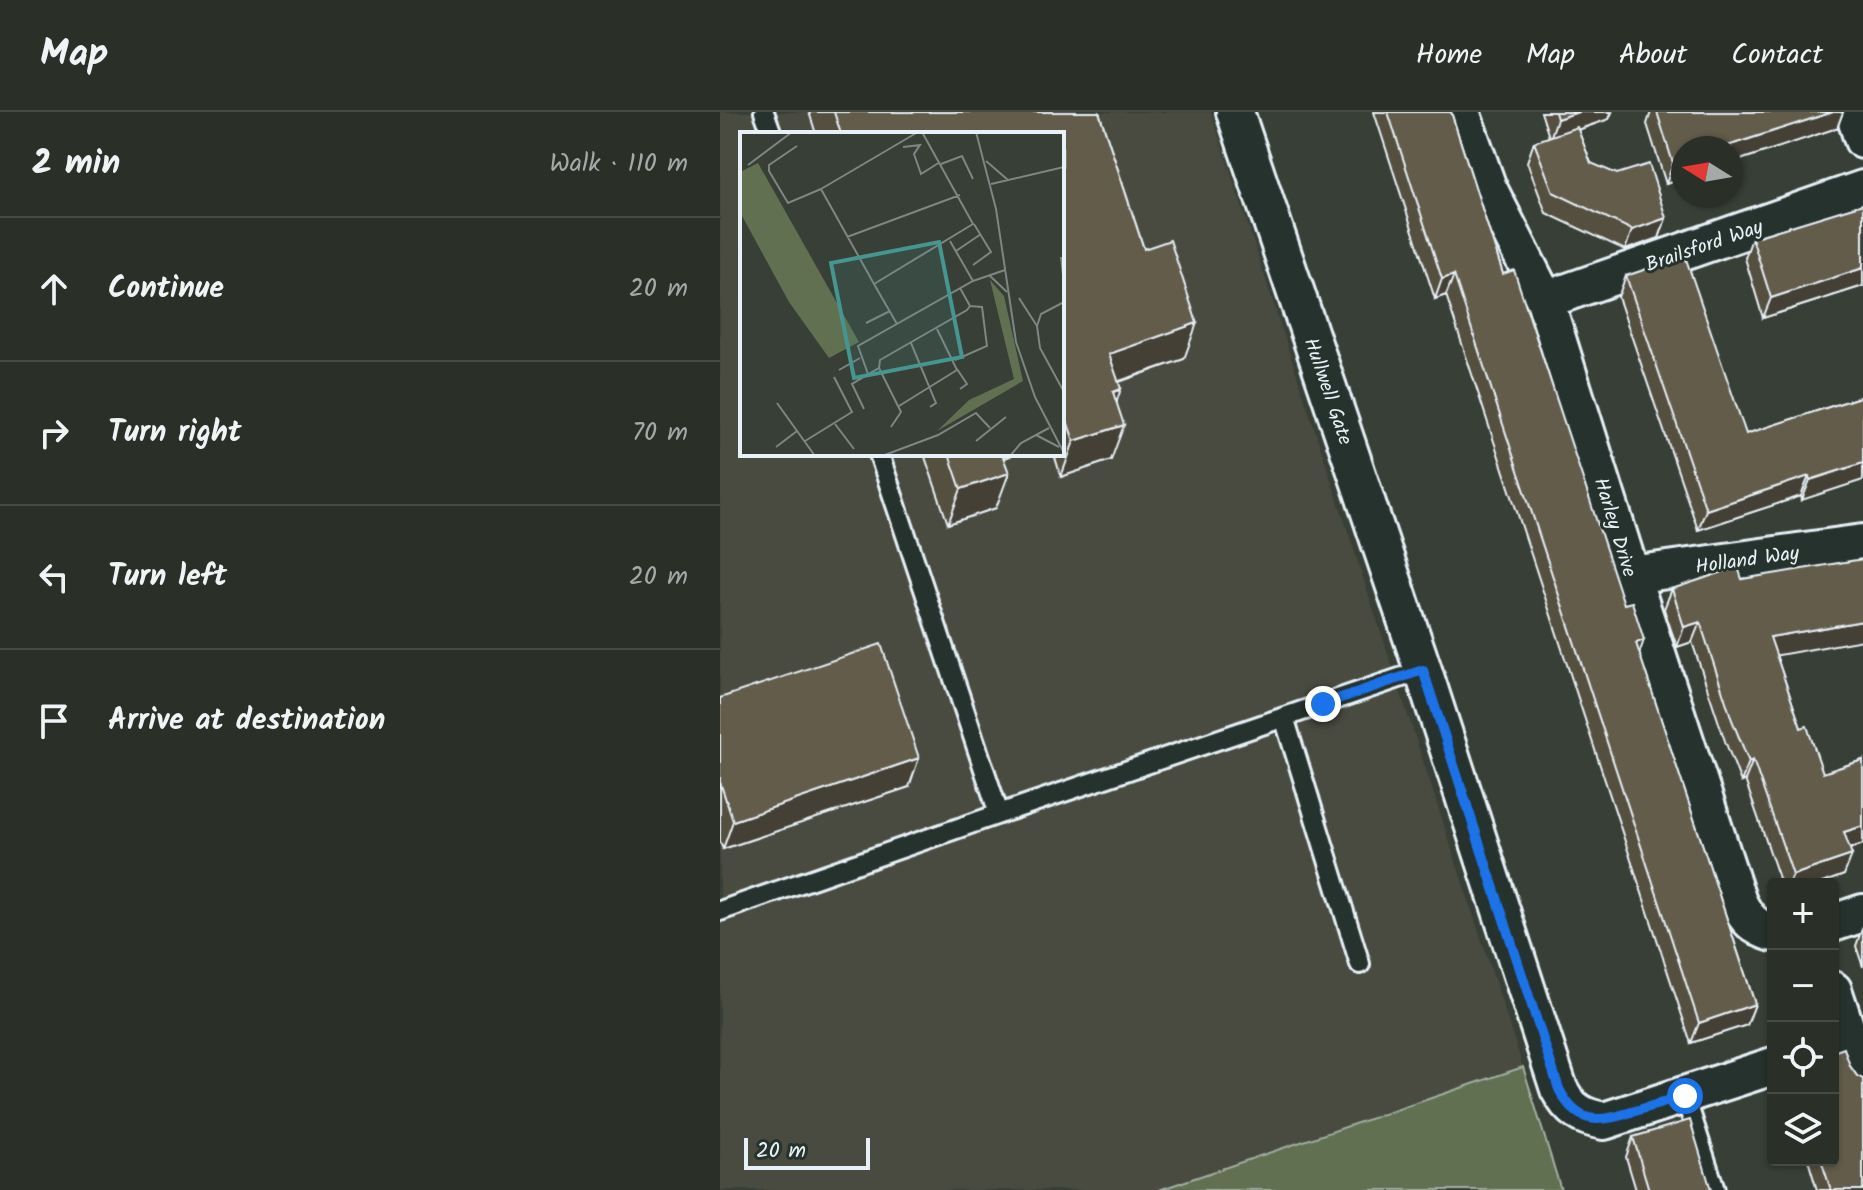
<!DOCTYPE html>
<html lang="en">
<head>
<meta charset="utf-8">
<style>
  :root { --surface:#2a2f28; --page:#323730; --text:#f1f3f6; --muted:#a5a9a8; --line:#464a45 }
  body { margin:0; font-family:Kalam,sans-serif; background:var(--page); color:var(--text) }
  .controls { position:absolute; right:24px; bottom:24px; display:grid; overflow:hidden; border-radius:8px; box-shadow:0 2px 6px #0004 }
  .controls button { width:72px; height:72px; display:grid; place-items:center; padding:0; border:0; border-bottom:2px solid var(--line); background:var(--surface); color:var(--text); font:40px sans-serif }
  .compass { position:absolute; left:951px; top:24px; width:72px; height:72px; border-radius:50%; background:var(--surface); box-shadow:0 2px 6px #0004; rotate:281deg }
  .scale { position:absolute; left:24px; bottom:20px; width:126px; box-sizing:border-box; padding-left:8px; border:4px solid #e8f1f8; border-top:0; font-size:22px; line-height:28px; white-space:nowrap; color:#e8f1f8; -webkit-text-stroke:6px #26332d; paint-order:stroke }
  .stop { position:absolute; width:24px; height:24px; margin:-18px; border:6px solid #1a73e8; border-radius:50%; background:#fff }
  .stop.end { background:#1a73e8; border-color:#fff; box-shadow:0 2px 8px #0008 }
  .list { margin:0; padding:0; list-style:none }
  h2 { display:flex; justify-content:space-between; align-items:center; height:104px; margin:0; padding:0 32px; font-size:34px }
  h2 small { font-size:26px; font-weight:400; color:var(--muted) }
  .list li { display:grid; grid-template-columns:52px 1fr auto; gap:24px; align-items:center; box-sizing:border-box; height:144px; padding:0 32px; border-top:2px solid var(--line) }
  .list b { display:block; font-size:30px; white-space:nowrap }
  .list em { font-size:26px; font-style:normal; color:var(--muted) }
  .icon { flex:none; width:44px; height:44px; fill:none; stroke:currentColor; stroke-width:2; stroke-linecap:round; stroke-linejoin:round }
  .map { position:relative; flex:none; width:1143px; height:1078px; overflow:hidden }
  header { display:flex; align-items:center; gap:48px; box-sizing:border-box; height:112px; padding:0 40px; background:var(--surface); border-bottom:2px solid var(--line) }
  header strong { font-size:38px }
  nav { display:flex; gap:44px; margin-inline-start:auto; font-size:28px }
  main { display:flex }
  aside { flex:1; background:var(--surface) }
  .map>svg:first-child { display:block }
  .built { fill:#484b41; fill-rule:evenodd }
  .green { fill:#617051; stroke:#a4b0a4; stroke-width:2 }
  .lines { fill:none; stroke-linecap:round; stroke-linejoin:round }
  .service-casing { stroke:#e8f1f8; stroke-width:24 }
  .minor-casing { stroke:#e8f1f8; stroke-width:42 }
  .service { stroke:#26332d; stroke-width:18 }
  .minor { stroke:#26332d; stroke-width:36 }
  .wall { fill:#554f41; stroke:#e8f1f8; stroke-width:2 }
  .shaded-wall { fill:#454035; stroke:#e8f1f8; stroke-width:2 }
  .building { fill:#635c4c; stroke:#e8f1f8; stroke-width:2 }
  .route { stroke:#1a73e8; stroke-width:10 }
  .labels { text-anchor:middle; stroke-width:6; stroke-linejoin:round; paint-order:stroke }
  .street-label { font-size:20px; fill:#e8f1f8; stroke:#26332d }
  .inset-road { fill:none; stroke:#7e8684; stroke-width:2 }
  .view { fill:#459590; fill-opacity:0.15; stroke:#459590; stroke-width:4 }
  .inset-edge { fill:none; stroke:#e8f1f8; stroke-width:4 }
</style>
</head>
<body>
<header>
<strong>Map</strong>
<nav><a>Home</a><a>Map</a><a>About</a><a>Contact</a></nav>
</header>
<main>
<aside>
<h2>2 min<small>Walk · 110 m</small></h2>
<ul class="list">
<li><svg class="icon" aria-label="ahead" viewBox="0 0 24 24"><path d="M12 20V5M6 11l6-6 6 6"/></svg><div><b>Continue</b></div><em>20 m</em></li>
<li><svg class="icon" aria-label="right" viewBox="0 0 24 24"><path d="M7 20v-9h11M14 6l5 5-5 5"/></svg><div><b>Turn right</b></div><em>70 m</em></li>
<li><svg class="icon" aria-label="left" viewBox="0 0 24 24"><path d="M17 20v-9H6M10 6l-5 5 5 5"/></svg><div><b>Turn left</b></div><em>20 m</em></li>
<li><svg class="icon" aria-label="arrive" viewBox="0 0 24 24"><path d="M6 21V4h12l-3 4 3 4H6"/></svg><div><b>Arrive at destination</b></div></li>
</ul>
</aside>
<div class="map">
<svg width="1143" height="1078" viewBox="0 0 1143 1078">
  <rect width="100%" height="100%" fill="#383f36"/>
  <filter id="ink" filterUnits="userSpaceOnUse"><feTurbulence type="fractalNoise" baseFrequency=".0125" numOctaves="2"/><feDisplacementMap in="SourceGraphic" scale="16" xChannelSelector="R" yChannelSelector="G"/><feConvolveMatrix kernelMatrix="1 2 1 2 8 2 1 2 1" color-interpolation-filters="sRGB"/></filter>
  <g filter="url(#ink)">
    <path class="built" d="M 0,0 L 491,0 L 803,955 L 439,1078 L 0,1078 ZM 22,22 L 342,22 L 342,342 L 22,342 Z"/>
    <path class="green" d="M 803,955 L 841,1078 L 439,1078 Z"/>
    <g class="lines">
      <defs>
        <path id="service" d="M 44,0 L 52,22
          M 159,342 L 279,702 L 703,558
          M 564,605 L 640,852
          M 0,799 L 279,702
          M 965,984 L 995,1078"/>
        <path id="minor" d="M 515,0 L 703,558 L 839,977 C 850,998 861,1005 884,1009 L 1053,954
          M 741,0 L 768,76 L 825,188 L 911,463 L 1018,790 C 1026,807 1035,816 1053,821
          M 1134,0 L 1143,28
          M 825,188 L 1143,77
          M 911,463 L 1143,431
          M 1113,811 L 1143,801
          M 1113,878 L 1143,968"/>
      </defs>
      <use href="#service" class="service-casing"/>
      <use href="#minor" class="minor-casing"/>
      <use href="#service" class="service"/>
      <use href="#minor" class="minor"/>
    </g>
    <path class="wall" d="M 89,0 L 379,0 L 424,137 L 464,247 L 399,270 L 391,348 L 341,365 L 334,342 L 342,342 L 342,22 L 96,22 Z
      M 654,0 L 731,0 L 783,162 L 919,541 L 1035,892 L 1027,913 L 971,931 L 726,183 L 715,187 Z
      M 821,0 L 892,0 L 889,7 L 858,18 L 871,51 L 946,106 L 939,126 L 905,138 L 826,101 L 807,50 L 814,30 L 829,25 Z
      M 931,0 L 1123,0 L 1117,16 L 946,72 L 927,12 Z
      M 1143,92 L 1143,174 L 1043,206 L 1025,146 L 1032,126 Z
      M 906,164 L 1026,322 L 1143,284 L 1082,388 L 1081,384 L 978,418 L 898,185 Z
      M 204,342 L 294,342 L 284,346 L 276,396 L 228,412 Z
      M 1022,467 L 1056,543 L 1081,616 L 1103,661 L 1143,648 L 1143,732 L 1130,737 L 1124,763 L 1099,772 L 1061,772 L 1025,668 L 1021,670 L 1005,629 L 972,530 L 957,535 L 944,497 L 952,477 Z
      M 0,586 L 189,675 L 3,737 L 0,730 Z
      M 1143,814 L 1143,855 L 1136,834 Z
      M 1130,954 L 1137,964 L 1143,1078 L 1097,1078 L 1088,1048 L 1113,1048 Z
      M 913,1025 L 991,1078 L 916,1078 L 906,1045 Z"/>
    <path class="shaded-wall" d="M 858,0 L 892,0 L 889,7 L 830,27 L 837,7 Z
      M 1113,0 L 1123,0 L 1117,16 L 1011,51 L 1011,36 L 1001,36 Z
      M 963,48 L 963,66 L 946,72 L 953,51 Z
      M 946,106 L 939,126 L 905,138 L 912,118 Z
      M 1143,156 L 1143,174 L 1043,206 L 1051,186 Z
      M 734,163 L 726,183 L 715,187 L 722,167 Z
      M 477,211 L 464,247 L 376,277 L 389,242 Z
      M 401,277 L 388,313 L 393,280 Z
      M 404,313 L 391,348 L 341,365 L 354,329 Z
      M 1143,351 L 1143,368 L 1082,388 L 1090,368 Z
      M 289,361 L 276,396 L 228,412 L 241,377 Z
      M 1089,364 L 1081,384 L 978,418 L 986,398 Z
      M 1143,509 L 1143,528 L 1042,546 L 1050,525 Z
      M 980,510 L 972,530 L 957,535 L 964,515 Z
      M 924,528 L 917,548 L 916,531 Z
      M 199,646 L 189,675 L 3,737 L 13,709 Z
      M 1033,648 L 1025,668 L 1021,670 L 1029,650 Z
      M 1143,714 L 1143,732 L 1117,741 L 1124,720 Z
      M 1132,743 L 1124,763 L 1099,772 L 1069,772 L 1073,763 Z
      M 1035,892 L 1027,913 L 971,931 L 979,911 Z"/>
    <path class="building" d="M 114,0 L 379,0 L 424,137 L 450,128 L 477,211 L 389,242 L 401,277 L 393,280 L 404,313 L 354,329 L 342,294 L 342,22 L 121,22 Z
      M 668,0 L 731,0 L 783,162 L 794,158 L 904,492 L 912,490 L 924,528 L 916,531 L 1035,892 L 979,911 L 734,163 L 722,167 Z
      M 835,0 L 858,0 L 837,7 Z
      M 937,0 L 1113,0 L 1001,36 L 963,36 L 963,48 L 953,51 Z
      M 857,15 L 871,51 L 897,62 L 929,52 L 946,106 L 912,118 L 833,80 L 814,30 Z
      M 1143,92 L 1143,156 L 1051,186 L 1032,126 Z
      M 965,144 L 1026,322 L 1143,284 L 1143,351 L 1090,368 L 1089,364 L 986,398 L 906,164 Z
      M 229,342 L 282,342 L 289,361 L 241,377 Z
      M 1143,447 L 1143,509 L 1050,525 L 1081,616 L 1087,614 L 1103,661 L 1143,648 L 1143,714 L 1124,720 L 1132,743 L 1073,763 L 1033,648 L 1029,650 L 1012,608 L 980,510 L 964,515 L 952,477 L 1018,455 L 1022,467 Z
      M 161,532 L 199,646 L 13,709 L 0,670 L 0,586 Z
      M 1124,936 L 1130,954 L 1137,964 L 1143,967 L 1143,1078 L 1111,1078 L 1101,1048 L 1113,1048 L 1113,940 Z
      M 970,1008 L 991,1078 L 929,1078 L 913,1025 Z"/>
  </g>
  <g class="lines" filter="url(#ink)">
    <path class="route" d="M 603,592 L 703,558 L 839,977 C 858,1015 880,1010 915,999 C 932,994 949,989 965,984"/>
  </g>
  <g class="labels">
    <g class="street-label">
      <text transform="translate(984 133) rotate(-19)" y="7">Brailsford Way</text>
      <text transform="translate(609 279) rotate(71)" y="7">Hullwell Gate</text>
      <text transform="translate(896 415) rotate(73)" y="7">Harley Drive</text>
      <text transform="translate(1027 447) rotate(-8)" y="7">Holland Way</text>
    </g>
  </g>
  <g transform="translate(20 20)">
    <rect width="324" height="324" fill="#383f36"/>
    <path d="M 18,31 L 119,210 L 89,226 L 49,170 L 1,82 L 0,40 ZM 250,148 L 264,164 L 283,249 L 197,299 L 229,268 L 274,247 Z" fill="#617051"/>
    <path class="inset-road" d="M 236,0 L 256,77 L 276,210 L 295,265 L 324,321M 57,14 L 29,33 L 29,39 L 48,71 L 81,57M 163,15 L 180,13 L 174,22 L 181,42 L 200,30M 246,29 L 268,48M 201,32 L 222,24 L 233,47M 8,33 L 52,0M 251,52 L 324,35M 107,105 L 220,63M 210,109 L 233,149M 216,119 L 241,102M 321,125 L 324,152M 233,133 L 251,120 L 234,92M 249,143 L 267,160M 134,152 L 81,57 L 178,0M 279,166 L 297,194M 324,170 L 301,182 L 297,194 L 300,216 L 324,260M 126,191 L 150,179M 157,192 L 134,152 L 233,92 L 182,0M 171,211 L 196,271 L 190,275M 215,228 L 247,214 L 242,175 L 230,174M 139,236 L 140,228 L 227,178 L 230,174 L 220,156M 217,237 L 227,252 L 220,257M 99,238 L 120,226M 128,242 L 118,214 L 233,149 L 265,138M 37,271 L 75,324M 159,274 L 217,238 L 197,197M 124,277 L 112,252 L 139,236 L 161,280 L 151,295M 95,292 L 114,317M 296,303 L 319,315M 65,309 L 112,280 L 94,245M 236,309 L 266,285M 36,315 L 57,299M 142,324 L 198,303 L 236,281 L 250,296M 270,324 L 281,311 L 309,296"/>
    <path class="view" d="M 199,110 L 222,225 L 114,246 L 91,131 Z"/>
    <rect width="324" height="324" class="inset-edge"/>
  </g>
</svg>
<div class="controls">
<button>+</button>
<button>−</button>
<button><svg class="icon" aria-label="locate" viewBox="0 0 24 24"><circle cx="12" cy="12" r="6"/><path d="M12 2v4M12 18v4M2 12h4M18 12h4"/></svg></button>
<button><svg class="icon" aria-label="layers" viewBox="0 0 24 24"><path d="M12 4l9 5-9 5-9-5zM3 14l9 5 9-5"/></svg></button>
</div>
<svg class="compass" viewBox="-18 -18 36 36"><path d="M0-13l5 13h-10z" fill="#e53935"/><path d="M0 13l5-13h-10z" fill="#a5a9a8"/></svg>
<div class="scale">20 m</div>
<div class="stop" style="left:965px;top:984px"></div>
<div class="stop end" style="left:603px;top:592px"></div>
</div>
</main>
</body>
</html>
